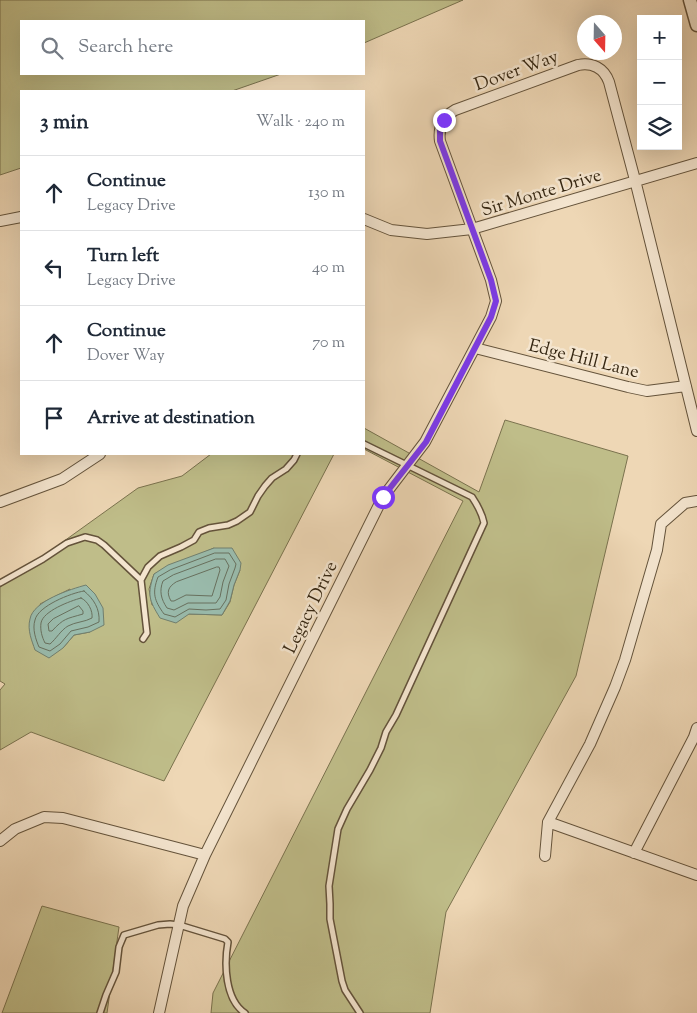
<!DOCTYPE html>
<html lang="en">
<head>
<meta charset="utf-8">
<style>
  :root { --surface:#fff; --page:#f6f6f7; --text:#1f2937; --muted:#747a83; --line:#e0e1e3 }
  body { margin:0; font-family:"Sorts Mill Goudy",serif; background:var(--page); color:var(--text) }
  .controls { position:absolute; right:15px; top:15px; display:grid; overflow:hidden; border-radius:0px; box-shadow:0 5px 20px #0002 }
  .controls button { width:45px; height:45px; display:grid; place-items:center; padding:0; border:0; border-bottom:1px solid var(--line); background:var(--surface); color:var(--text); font:25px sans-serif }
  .compass { position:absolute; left:577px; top:15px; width:45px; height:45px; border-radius:50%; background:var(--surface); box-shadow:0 5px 20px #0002; rotate:160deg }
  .stop { position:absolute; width:15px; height:15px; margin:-11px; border:4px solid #7c3aed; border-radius:50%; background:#fff }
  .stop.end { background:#7c3aed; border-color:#fff; box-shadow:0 1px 5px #0008 }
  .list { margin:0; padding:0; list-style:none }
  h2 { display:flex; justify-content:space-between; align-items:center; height:65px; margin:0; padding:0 20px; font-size:21px }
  h2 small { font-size:16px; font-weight:400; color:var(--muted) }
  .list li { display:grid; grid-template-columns:32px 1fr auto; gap:15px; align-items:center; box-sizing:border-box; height:75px; padding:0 20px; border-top:1px solid var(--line) }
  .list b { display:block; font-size:19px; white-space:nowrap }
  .list p { margin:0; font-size:16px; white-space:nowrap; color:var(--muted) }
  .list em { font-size:16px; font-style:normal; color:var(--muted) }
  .icon { flex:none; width:28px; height:28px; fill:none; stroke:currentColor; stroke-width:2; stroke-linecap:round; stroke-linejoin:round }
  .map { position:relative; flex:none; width:697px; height:1013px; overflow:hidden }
  .search { position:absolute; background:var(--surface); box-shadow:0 5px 20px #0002; left:20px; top:20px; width:345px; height:55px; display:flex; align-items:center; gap:12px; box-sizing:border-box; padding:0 18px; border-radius:0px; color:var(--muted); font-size:19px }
  .panel { position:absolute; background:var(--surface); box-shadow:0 5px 20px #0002; left:20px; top:90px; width:345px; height:365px; border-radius:0px }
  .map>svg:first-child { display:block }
  .green { fill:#bfbd89; stroke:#7a724e; fill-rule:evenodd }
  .water { fill:#99baab; stroke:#717f6e }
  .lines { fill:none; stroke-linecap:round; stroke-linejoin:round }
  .shore { stroke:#68705e; stroke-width:1 }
  .service-casing { stroke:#64533b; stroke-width:8 }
  .minor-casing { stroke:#64533b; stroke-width:12 }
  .tertiary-casing { stroke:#64533b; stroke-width:15 }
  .service { stroke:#f4e5cf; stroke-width:5 }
  .minor { stroke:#f4e5cf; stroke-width:10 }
  .tertiary { stroke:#f4e5cf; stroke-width:12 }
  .route { stroke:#7c3aed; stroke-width:6 }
  .labels { text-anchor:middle; stroke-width:5; stroke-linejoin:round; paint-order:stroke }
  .street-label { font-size:18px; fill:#362712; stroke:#f4e5cf }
</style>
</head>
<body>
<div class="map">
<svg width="697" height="1013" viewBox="0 0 697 1013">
  <rect width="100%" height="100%" fill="#eed7b5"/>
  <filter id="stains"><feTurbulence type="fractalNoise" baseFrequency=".004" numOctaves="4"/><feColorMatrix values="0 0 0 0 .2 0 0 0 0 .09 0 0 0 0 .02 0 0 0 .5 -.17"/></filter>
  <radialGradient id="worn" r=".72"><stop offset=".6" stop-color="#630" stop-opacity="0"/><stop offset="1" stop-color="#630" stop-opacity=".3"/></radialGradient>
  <path class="green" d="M 0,0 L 463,0 L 364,43 L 364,21 L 21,21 L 21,74 L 281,74 L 232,91 L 21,91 L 21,168 L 0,175 Z
    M 505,420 L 628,456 L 576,676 L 446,912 L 430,1013 L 211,1013 L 213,993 L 463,501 L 364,449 L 364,428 L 479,492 Z
    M 211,454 L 334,454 L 164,781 L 31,732 L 0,750 L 0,690 L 5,684 L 0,681 L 0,587 L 138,488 L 182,476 ZM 214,548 L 240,570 L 234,585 L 230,602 L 222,615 L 189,614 L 152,605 L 149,589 L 154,574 ZM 70,589 L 90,632 L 74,635 L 63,648 L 40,604 Z
    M 42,906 L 119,927 L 107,1013 L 2,1013 Z"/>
  <path class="water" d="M 214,548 L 232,548 L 241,563 L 240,570 L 234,585 L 230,601 L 222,615 L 189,614 L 176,623 L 160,618 C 149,600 147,595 154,574 L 168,565 Z
    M 86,585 L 95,594 L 103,608 L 104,625 L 90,632 L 74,635 L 63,648 L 49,658 L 35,650 C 32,641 27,630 30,619 C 33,601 71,589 86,585 Z"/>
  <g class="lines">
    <path class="shore" d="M 215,553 L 229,553 L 236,564 L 235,568 L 229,584 L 226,600 L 220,609 L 206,610 L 189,609 L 175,617 L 164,614 C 154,600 152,593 158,577 L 170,570 Z
      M 216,559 L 225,559 L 229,566 L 223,582 L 220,597 L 216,603 L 188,603 L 174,610 L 167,608 C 161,599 159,591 163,581 L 173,575 Z
      M 217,567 L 219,567 L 220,570 L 212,596 L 186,595 L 174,601 L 171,601 C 166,592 168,587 176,582 Z
      M 84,591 C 94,599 100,609 99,622 L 88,627 L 71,631 L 60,644 L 50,651 L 39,647 C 36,640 32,629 35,620 C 38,606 71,593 84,591 Z
      M 81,598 C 88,601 93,611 92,618 C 85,622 75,622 68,626 C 61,630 56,639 50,644 L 45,643 C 42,637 40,630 41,623 C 43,611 70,601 81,598 Z
      M 79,606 L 83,611 L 83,614 C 66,619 64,618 52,631 L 49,631 L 48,624 L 53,619 Z"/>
    <defs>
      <path id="service" d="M 0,583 L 43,559 L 67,543 L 85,537 L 97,540 L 104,545 L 141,580
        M 143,639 L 147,633 L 141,580 L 148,567 L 160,556 L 181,547 L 194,540 L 199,532 L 209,528 L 228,525 L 237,521 L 250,512 L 258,496 L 265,486 L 272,478 L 286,469 L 294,460 L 297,454
        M 100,1013 L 106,995 L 116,972 L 119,947 L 124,935 L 158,925 L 170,924 L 179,925 L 225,939 L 228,942 C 224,964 225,1000 245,1013
        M 360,1013 L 345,990 L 342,981 L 330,919 L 330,904 L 329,886 L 338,829 L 347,809 L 370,770 L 381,748 L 386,732 L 396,715 L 484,523 C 482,513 478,506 472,497 L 364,444"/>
      <path id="minor" d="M 364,219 L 391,230 L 427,234 L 472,229 L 697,163
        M 0,221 L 21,217
        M 475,348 L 628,387 L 647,391 L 686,386
        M 0,502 L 62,479 L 100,454
        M 548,822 L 697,875
        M 0,841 L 15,829 L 44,817 L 63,818 L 205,855
        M 634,853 L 694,737 L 697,728
        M 545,856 L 548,822 L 590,744 L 615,687 L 625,660 L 657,550 L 661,524 L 685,503 L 697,501
        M 159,1013 L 183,906 L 205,855 L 383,497 L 425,442 L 491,317 L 496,301 L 491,280 L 440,141 C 438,127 443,117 455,110 L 578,65 C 592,62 604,68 609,82 L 635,180 L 697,431"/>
      <path id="tertiary" d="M 690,0 L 697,25"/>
    </defs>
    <use href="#service" class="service-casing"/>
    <use href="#minor" class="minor-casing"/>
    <use href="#tertiary" class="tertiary-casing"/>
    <use href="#service" class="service"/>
    <use href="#minor" class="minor"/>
    <use href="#tertiary" class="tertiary"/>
  </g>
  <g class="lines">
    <path class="route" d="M 383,497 L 426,442 L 491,317 L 496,301 L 491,280 L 440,141 L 440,128 L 444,120"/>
  </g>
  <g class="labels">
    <g class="street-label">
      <text transform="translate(516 70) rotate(-20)" y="6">Dover Way</text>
      <text transform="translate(541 192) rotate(-17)" y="6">Sir Monte Drive</text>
      <text transform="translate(584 358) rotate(14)" y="6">Edge Hill Lane</text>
      <text transform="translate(310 607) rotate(-64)" y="6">Legacy Drive</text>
    </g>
  </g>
  <rect width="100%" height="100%" filter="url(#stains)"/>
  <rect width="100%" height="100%" fill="url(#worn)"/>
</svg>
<div class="controls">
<button>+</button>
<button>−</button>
<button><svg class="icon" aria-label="layers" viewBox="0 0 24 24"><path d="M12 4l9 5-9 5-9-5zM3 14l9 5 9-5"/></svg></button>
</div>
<svg class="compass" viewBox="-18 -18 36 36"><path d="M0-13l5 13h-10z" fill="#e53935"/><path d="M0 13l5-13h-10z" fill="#747a83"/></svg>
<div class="stop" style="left:383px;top:497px"></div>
<div class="stop end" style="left:444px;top:120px"></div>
<div class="search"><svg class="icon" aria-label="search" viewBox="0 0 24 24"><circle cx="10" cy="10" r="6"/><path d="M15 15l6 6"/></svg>Search here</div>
<section class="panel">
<h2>3 min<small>Walk · 240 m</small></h2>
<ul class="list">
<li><svg class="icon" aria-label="ahead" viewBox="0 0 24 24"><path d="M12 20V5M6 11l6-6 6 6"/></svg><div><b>Continue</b><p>Legacy Drive</p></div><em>130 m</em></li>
<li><svg class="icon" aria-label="left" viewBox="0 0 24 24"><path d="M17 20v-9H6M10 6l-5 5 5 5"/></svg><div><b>Turn left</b><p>Legacy Drive</p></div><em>40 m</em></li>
<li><svg class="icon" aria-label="ahead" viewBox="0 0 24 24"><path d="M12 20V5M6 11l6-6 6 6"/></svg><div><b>Continue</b><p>Dover Way</p></div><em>70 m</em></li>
<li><svg class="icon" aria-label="arrive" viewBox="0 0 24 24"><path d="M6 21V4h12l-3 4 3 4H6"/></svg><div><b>Arrive at destination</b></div></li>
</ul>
</section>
</div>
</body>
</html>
